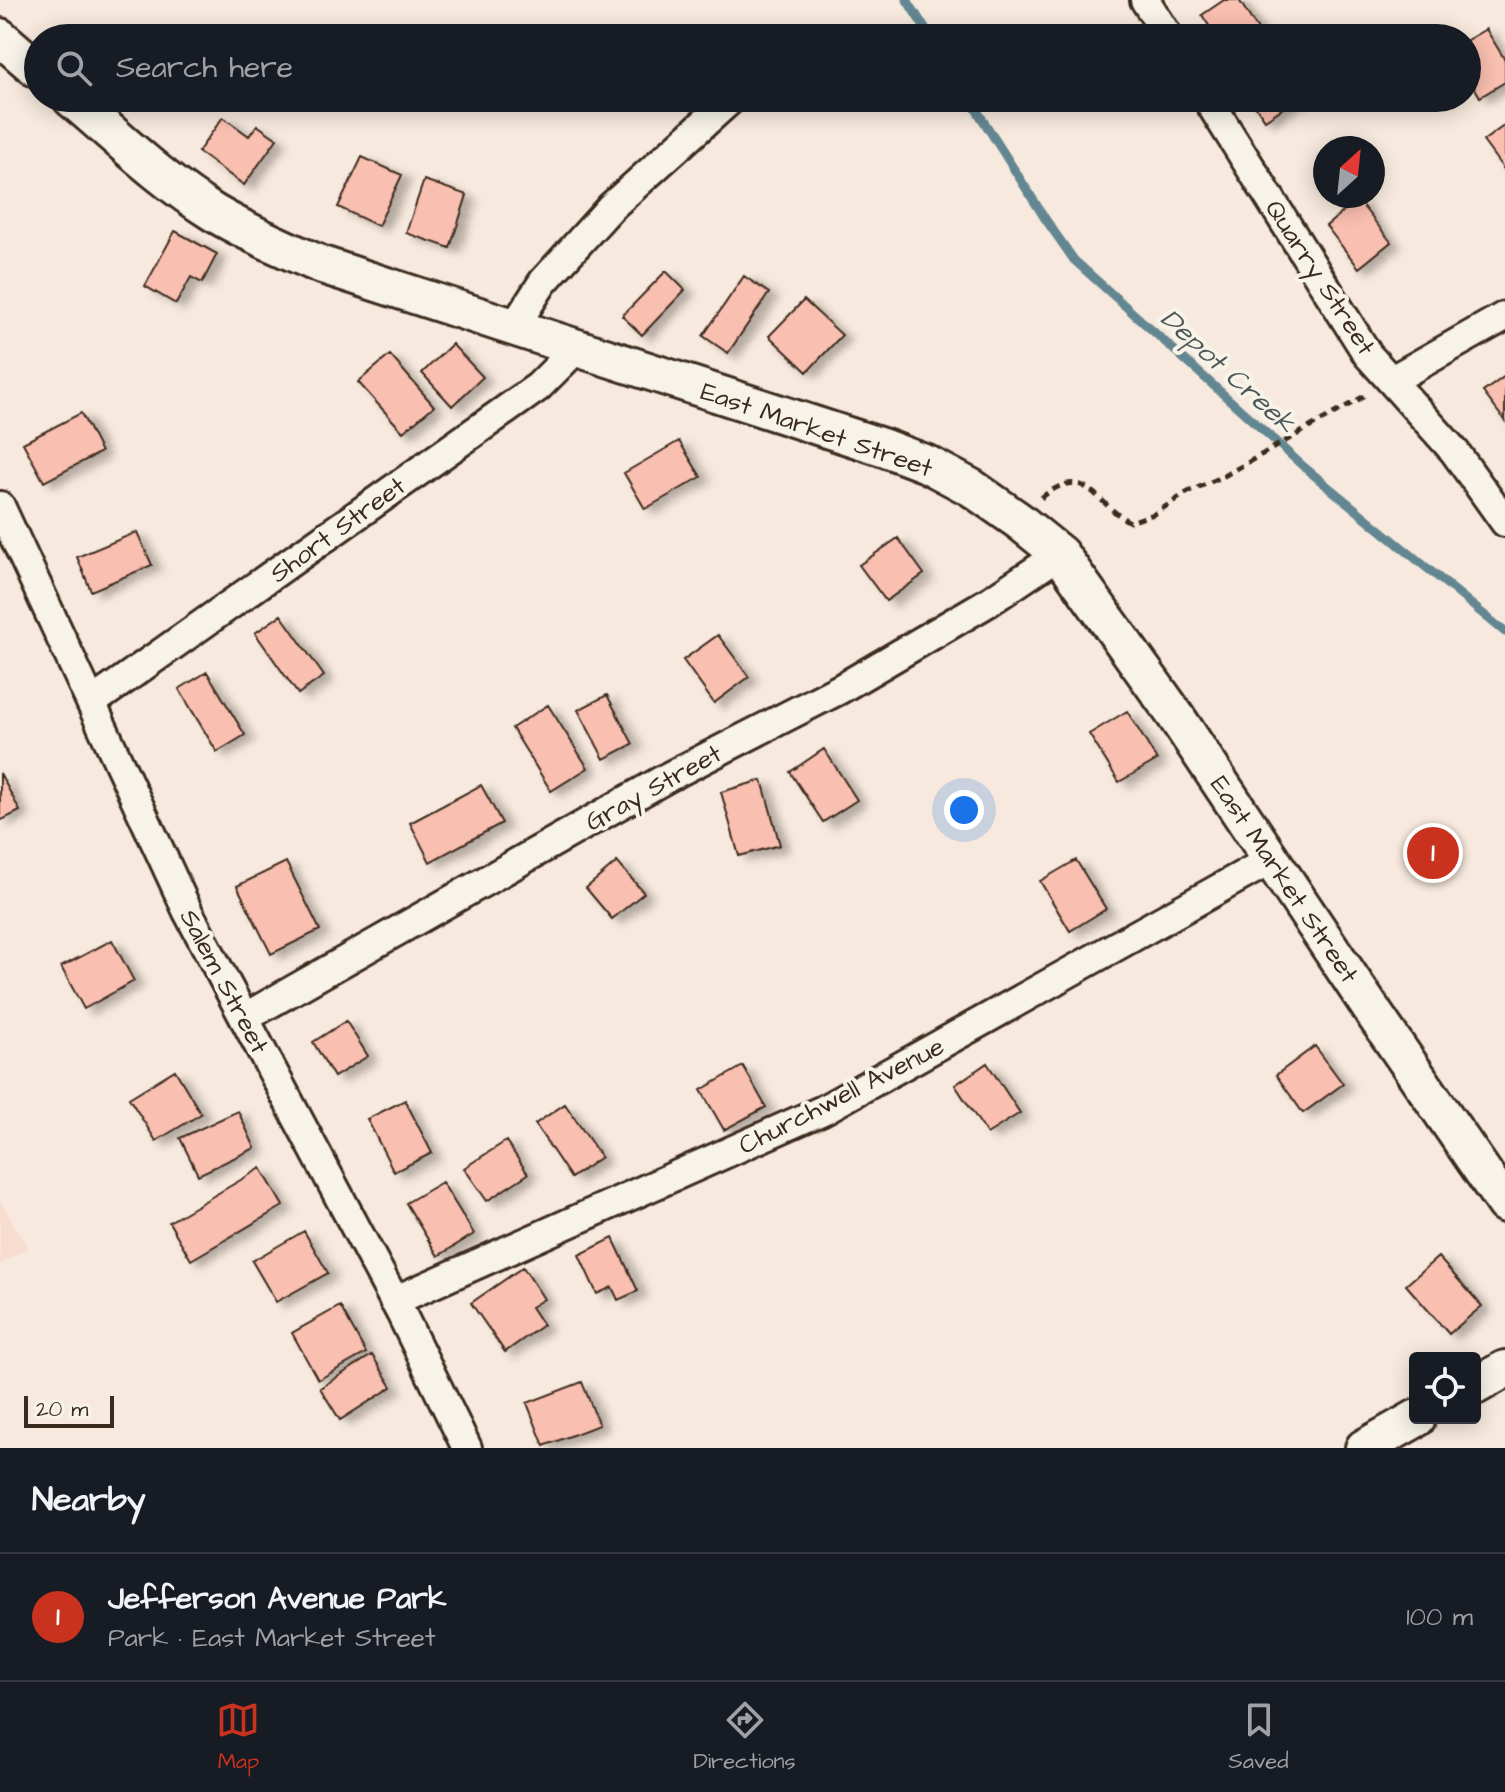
<!DOCTYPE html>
<html lang="en">
<head>
<meta charset="utf-8">
<style>
  :root { --surface:#171b24; --page:#242831; --text:#f1f3f6; --muted:#9ea1a6; --line:#363941; --accent:#c8321e }
  body { margin:0; font-family:"Architects Daughter",sans-serif; background:var(--page); color:var(--text) }
  .controls { position:absolute; right:24px; bottom:24px; display:grid; overflow:hidden; border-radius:8px; box-shadow:0 4px 20px #0003 }
  .controls button { width:72px; height:72px; display:grid; place-items:center; padding:0; border:0; border-bottom:2px solid var(--line); background:var(--surface); color:var(--text); font:40px sans-serif }
  .compass { position:absolute; left:1313px; top:136px; width:72px; height:72px; border-radius:50%; background:var(--surface); box-shadow:0 4px 20px #0003; rotate:27deg }
  .scale { position:absolute; left:24px; bottom:20px; width:90px; box-sizing:border-box; padding-left:8px; border:4px solid #3b2a1e; border-top:0; font-size:22px; line-height:28px; white-space:nowrap; color:#3b2a1e; -webkit-text-stroke:6px #f7f3e8; paint-order:stroke }
  .you { position:absolute; left:964px; top:810px; width:28px; height:28px; margin:-20px; border:6px solid #fff; border-radius:50%; background:#1a73e8; box-shadow:0 0 0 12px #1a73e833 }
  .badge { display:grid; place-items:center; width:52px; height:52px; border-radius:50%; background:var(--accent); color:#fff; font-size:26px; font-weight:700 }
  .pin { position:absolute; translate:-50% -50%; border:4px solid #fff; box-shadow:0 2px 8px #0006 }
  .list { margin:0; padding:0; list-style:none }
  h2 { display:flex; justify-content:space-between; align-items:center; height:104px; margin:0; padding:0 32px; font-size:34px }
  h2 small { font-size:26px; font-weight:400; color:var(--muted) }
  .list li { display:grid; grid-template-columns:52px 1fr auto; gap:24px; align-items:center; box-sizing:border-box; height:128px; padding:0 32px; border-top:2px solid var(--line) }
  .list b { display:block; font-size:30px; white-space:nowrap }
  .list p { margin:0; font-size:26px; white-space:nowrap; color:var(--muted) }
  .list em { font-size:26px; font-style:normal; color:var(--muted) }
  .icon { flex:none; width:44px; height:44px; fill:none; stroke:currentColor; stroke-width:2; stroke-linecap:round; stroke-linejoin:round }
  .map { position:relative; flex:none; width:1505px; height:1448px; overflow:hidden }
  .search { position:absolute; background:var(--surface); box-shadow:0 4px 20px #0003; left:24px; right:24px; top:24px; height:88px; display:flex; align-items:center; gap:20px; box-sizing:border-box; padding:0 28px; border-radius:44px; color:var(--muted); font-size:30px }
  .sheet { height:232px; background:var(--surface) }
  nav { display:flex; justify-content:space-around; align-items:center; box-sizing:border-box; height:112px; border-top:2px solid var(--line); background:var(--surface); font-size:22px; color:var(--muted) }
  nav a { display:grid; justify-items:center; gap:4px }
  nav .on { color:var(--accent) }
  .map>svg:first-child { display:block }
  .built { fill:#f8dcd0 }
  .lines { fill:none; stroke-linecap:round; stroke-linejoin:round }
  .stream { stroke:#638792; stroke-width:9 }
  .building { fill:#f9bfb0; stroke:#3b2a1e; stroke-width:2; filter:url(#shadow) }
  .minor-casing { stroke:#3b2a1e; stroke-width:34 }
  .tertiary-casing { stroke:#3b2a1e; stroke-width:42 }
  .path { stroke:#3b2a1e; stroke-width:5; stroke-dasharray:8 6; stroke-linecap:butt }
  .minor { stroke:#f7f3e8; stroke-width:28 }
  .tertiary { stroke:#f7f3e8; stroke-width:36 }
  .labels { text-anchor:middle; stroke-width:8; stroke-linejoin:round; paint-order:stroke }
  .street-label { font-size:26px; fill:#3b2a1e; stroke:#f7f3e8 }
  .water-label { font-size:28px; font-style:italic; fill:#4f5858; stroke:#f7f3e8 }
</style>
</head>
<body>
<div class="map">
<svg width="1505" height="1448" viewBox="0 0 1505 1448">
  <defs>
    <filter id="shadow"><feDropShadow dx="9" dy="5" stdDeviation="4" flood-color="#0004"/></filter>
  </defs>
  <rect width="100%" height="100%" fill="#f7e9dd"/>
  <filter id="ink" filterUnits="userSpaceOnUse"><feTurbulence type="fractalNoise" baseFrequency=".0125" numOctaves="2"/><feDisplacementMap in="SourceGraphic" scale="16" xChannelSelector="R" yChannelSelector="G"/><feConvolveMatrix kernelMatrix="1 2 1 2 8 2 1 2 1" color-interpolation-filters="sRGB"/></filter>
  <g filter="url(#ink)">
    <path class="built" d="M 0,1200 L 28,1248 L 0,1264 Z"/>
    <g class="lines">
      <path class="stream" d="M 907,0 L 931,38
        M 969,98 L 1046,220 L 1074,260 L 1304,467 L 1505,632"/>
    </g>
    <path class="building" d="M 1224,0 L 1239,0 L 1263,38 L 1217,38 L 1202,15 Z
      M 1486,29 L 1505,60 L 1505,82 L 1480,97 L 1467,75 L 1467,40 Z
      M 1250,98 L 1298,98 L 1265,120 Z
      M 223,117 L 249,136 L 257,125 L 277,139 L 244,185 L 198,152 Z
      M 1505,125 L 1505,171 L 1483,141 Z
      M 362,157 L 402,175 L 378,226 L 338,207 Z
      M 424,180 L 467,195 L 450,248 L 406,233 Z
      M 1358,200 L 1391,242 L 1359,268 L 1326,226 Z
      M 175,231 L 217,254 L 202,283 L 191,277 L 176,304 L 145,286 Z
      M 666,271 L 685,290 L 642,335 L 622,316 Z
      M 744,276 L 769,293 L 728,353 L 703,336 Z
      M 804,300 L 842,335 L 807,372 L 769,336 Z
      M 452,344 L 483,377 L 452,406 L 422,373 Z
      M 390,355 L 434,406 L 403,432 L 358,382 Z
      M 1505,376 L 1505,421 L 1483,392 Z
      M 81,413 L 101,452 L 44,482 L 23,443 Z
      M 679,441 L 701,477 L 645,509 L 624,473 Z
      M 137,532 L 152,565 L 91,591 L 77,557 Z
      M 898,538 L 924,574 L 886,601 L 859,565 Z
      M 281,615 L 324,676 L 298,694 L 255,633 Z
      M 718,635 L 749,677 L 714,703 L 683,660 Z
      M 207,672 L 245,735 L 217,752 L 179,689 Z
      M 607,695 L 633,744 L 604,759 L 578,710 Z
      M 548,705 L 588,768 L 551,791 L 512,728 Z
      M 1127,711 L 1157,760 L 1119,782 L 1089,734 Z
      M 824,749 L 857,800 L 823,822 L 790,772 Z
      M 0,773 L 20,811 L 0,821 Z
      M 762,780 L 780,845 L 739,856 L 721,792 Z
      M 481,785 L 502,823 L 430,862 L 410,823 Z
      M 1076,860 L 1106,909 L 1070,931 L 1040,881 Z
      M 286,862 L 320,930 L 271,954 L 237,886 Z
      M 617,862 L 644,893 L 612,919 L 586,888 Z
      M 112,940 L 134,981 L 84,1009 L 61,967 Z
      M 346,1021 L 368,1056 L 334,1077 L 313,1042 Z
      M 1315,1046 L 1343,1084 L 1303,1113 L 1276,1075 Z
      M 987,1063 L 1020,1113 L 987,1134 L 955,1085 Z
      M 743,1066 L 766,1107 L 724,1130 L 701,1090 Z
      M 175,1070 L 201,1114 L 156,1141 L 129,1098 Z
      M 405,1100 L 432,1153 L 394,1172 L 367,1119 Z
      M 565,1104 L 601,1157 L 571,1178 L 535,1124 Z
      M 238,1111 L 255,1148 L 198,1175 L 180,1138 Z
      M 506,1141 L 528,1174 L 487,1201 L 464,1168 Z
      M 261,1168 L 283,1206 L 191,1260 L 169,1222 Z
      M 442,1182 L 474,1234 L 438,1256 L 406,1203 Z
      M 304,1231 L 328,1273 L 276,1302 L 252,1261 Z
      M 613,1238 L 638,1291 L 618,1300 L 612,1287 L 597,1294 L 579,1255 Z
      M 1438,1257 L 1482,1306 L 1449,1334 L 1406,1285 Z
      M 523,1267 L 544,1299 L 531,1307 L 543,1325 L 505,1352 L 471,1303 Z
      M 340,1306 L 366,1353 L 318,1380 L 292,1333 Z
      M 372,1355 L 392,1387 L 340,1420 L 320,1388 Z
      M 582,1382 L 599,1425 L 544,1446 L 527,1403 Z"/>
    <g class="lines">
      <defs>
        <path id="minor" d="M 1145,0 L 1169,38
          M 1207,98 L 1368,355 L 1455,452 L 1505,522
          M 514,327 L 543,282 L 611,207 L 732,98
          M 1392,380 L 1505,316
          M 0,506 L 188,912 L 402,1315 L 467,1448
          M 91,703 L 538,387 L 577,348
          M 244,1018 L 670,776 L 840,689 L 990,601 L 1060,554
          M 394,1301 L 823,1110 L 1272,859"/>
        <path id="tertiary" d="M 0,37 L 38,70
          M 71,98 C 117,137 162,181 214,213 C 248,233 283,248 319,264 L 882,447 L 927,464 L 972,488 L 1019,521 L 1060,554 L 1175,715 L 1375,1015 L 1505,1204
          M 1475,1386 L 1505,1369
          M 1364,1448 L 1417,1418"/>
      </defs>
      <use href="#minor" class="minor-casing"/>
      <use href="#tertiary" class="tertiary-casing"/>
      <path class="path" d="M 1041,498 C 1087,461 1094,504 1130,522 L 1154,514 L 1188,492 L 1224,476 L 1368,394"/>
      <use href="#minor" class="minor"/>
      <use href="#tertiary" class="tertiary"/>
    </g>
  </g>
  <g class="labels">
    <g class="street-label">
      <text transform="translate(1321 277) rotate(57)" y="9">Quarry Street</text>
      <text transform="translate(817 429) rotate(19)" y="9">East Market Street</text>
      <text transform="translate(337 529) rotate(-36)" y="9">Short Street</text>
      <text transform="translate(653 787) rotate(-29)" y="9">Gray Street</text>
      <text transform="translate(1285 879) rotate(56)" y="9">East Market Street</text>
      <text transform="translate(225 981) rotate(62)" y="9">Salem Street</text>
      <text transform="translate(841 1095) rotate(-27)" y="9">Churchwell Avenue</text>
    </g>
    <g class="water-label">
      <text transform="translate(1229 370) rotate(42)" y="10">Depot Creek</text>
    </g>
  </g>
</svg>
<div class="controls">
<button><svg class="icon" aria-label="locate" viewBox="0 0 24 24"><circle cx="12" cy="12" r="6"/><path d="M12 2v4M12 18v4M2 12h4M18 12h4"/></svg></button>
</div>
<svg class="compass" viewBox="-18 -18 36 36"><path d="M0-13l5 13h-10z" fill="#e53935"/><path d="M0 13l5-13h-10z" fill="#9ea1a6"/></svg>
<div class="scale">20 m</div>
<div class="you"></div>
<div class="pin badge" style="left:1433px;top:853px">1</div>
<div class="search"><svg class="icon" aria-label="search" viewBox="0 0 24 24"><circle cx="10" cy="10" r="6"/><path d="M15 15l6 6"/></svg>Search here</div>
</div>
<section class="sheet">
<h2>Nearby<small></small></h2>
<ul class="list">
<li><span class="badge">1</span><div><b>Jefferson Avenue Park</b><p>Park · East Market Street</p></div><em>100 m</em></li>
</ul>
</section>
<nav>
<a class="on"><svg class="icon" aria-label="map" viewBox="0 0 24 24"><path d="M3 6l6-2 6 2 6-2v14l-6 2-6-2-6 2zM9 4v14M15 6v14"/></svg>Map</a>
<a><svg class="icon" aria-label="directions" viewBox="0 0 24 24"><path d="M12 3l9 9-9 9-9-9zM9 14v-3h6M13 9l2 2-2 2"/></svg>Directions</a>
<a><svg class="icon" aria-label="saved" viewBox="0 0 24 24"><path d="M7 4h10v16l-5-4-5 4z"/></svg>Saved</a>
</nav>
</body>
</html>
